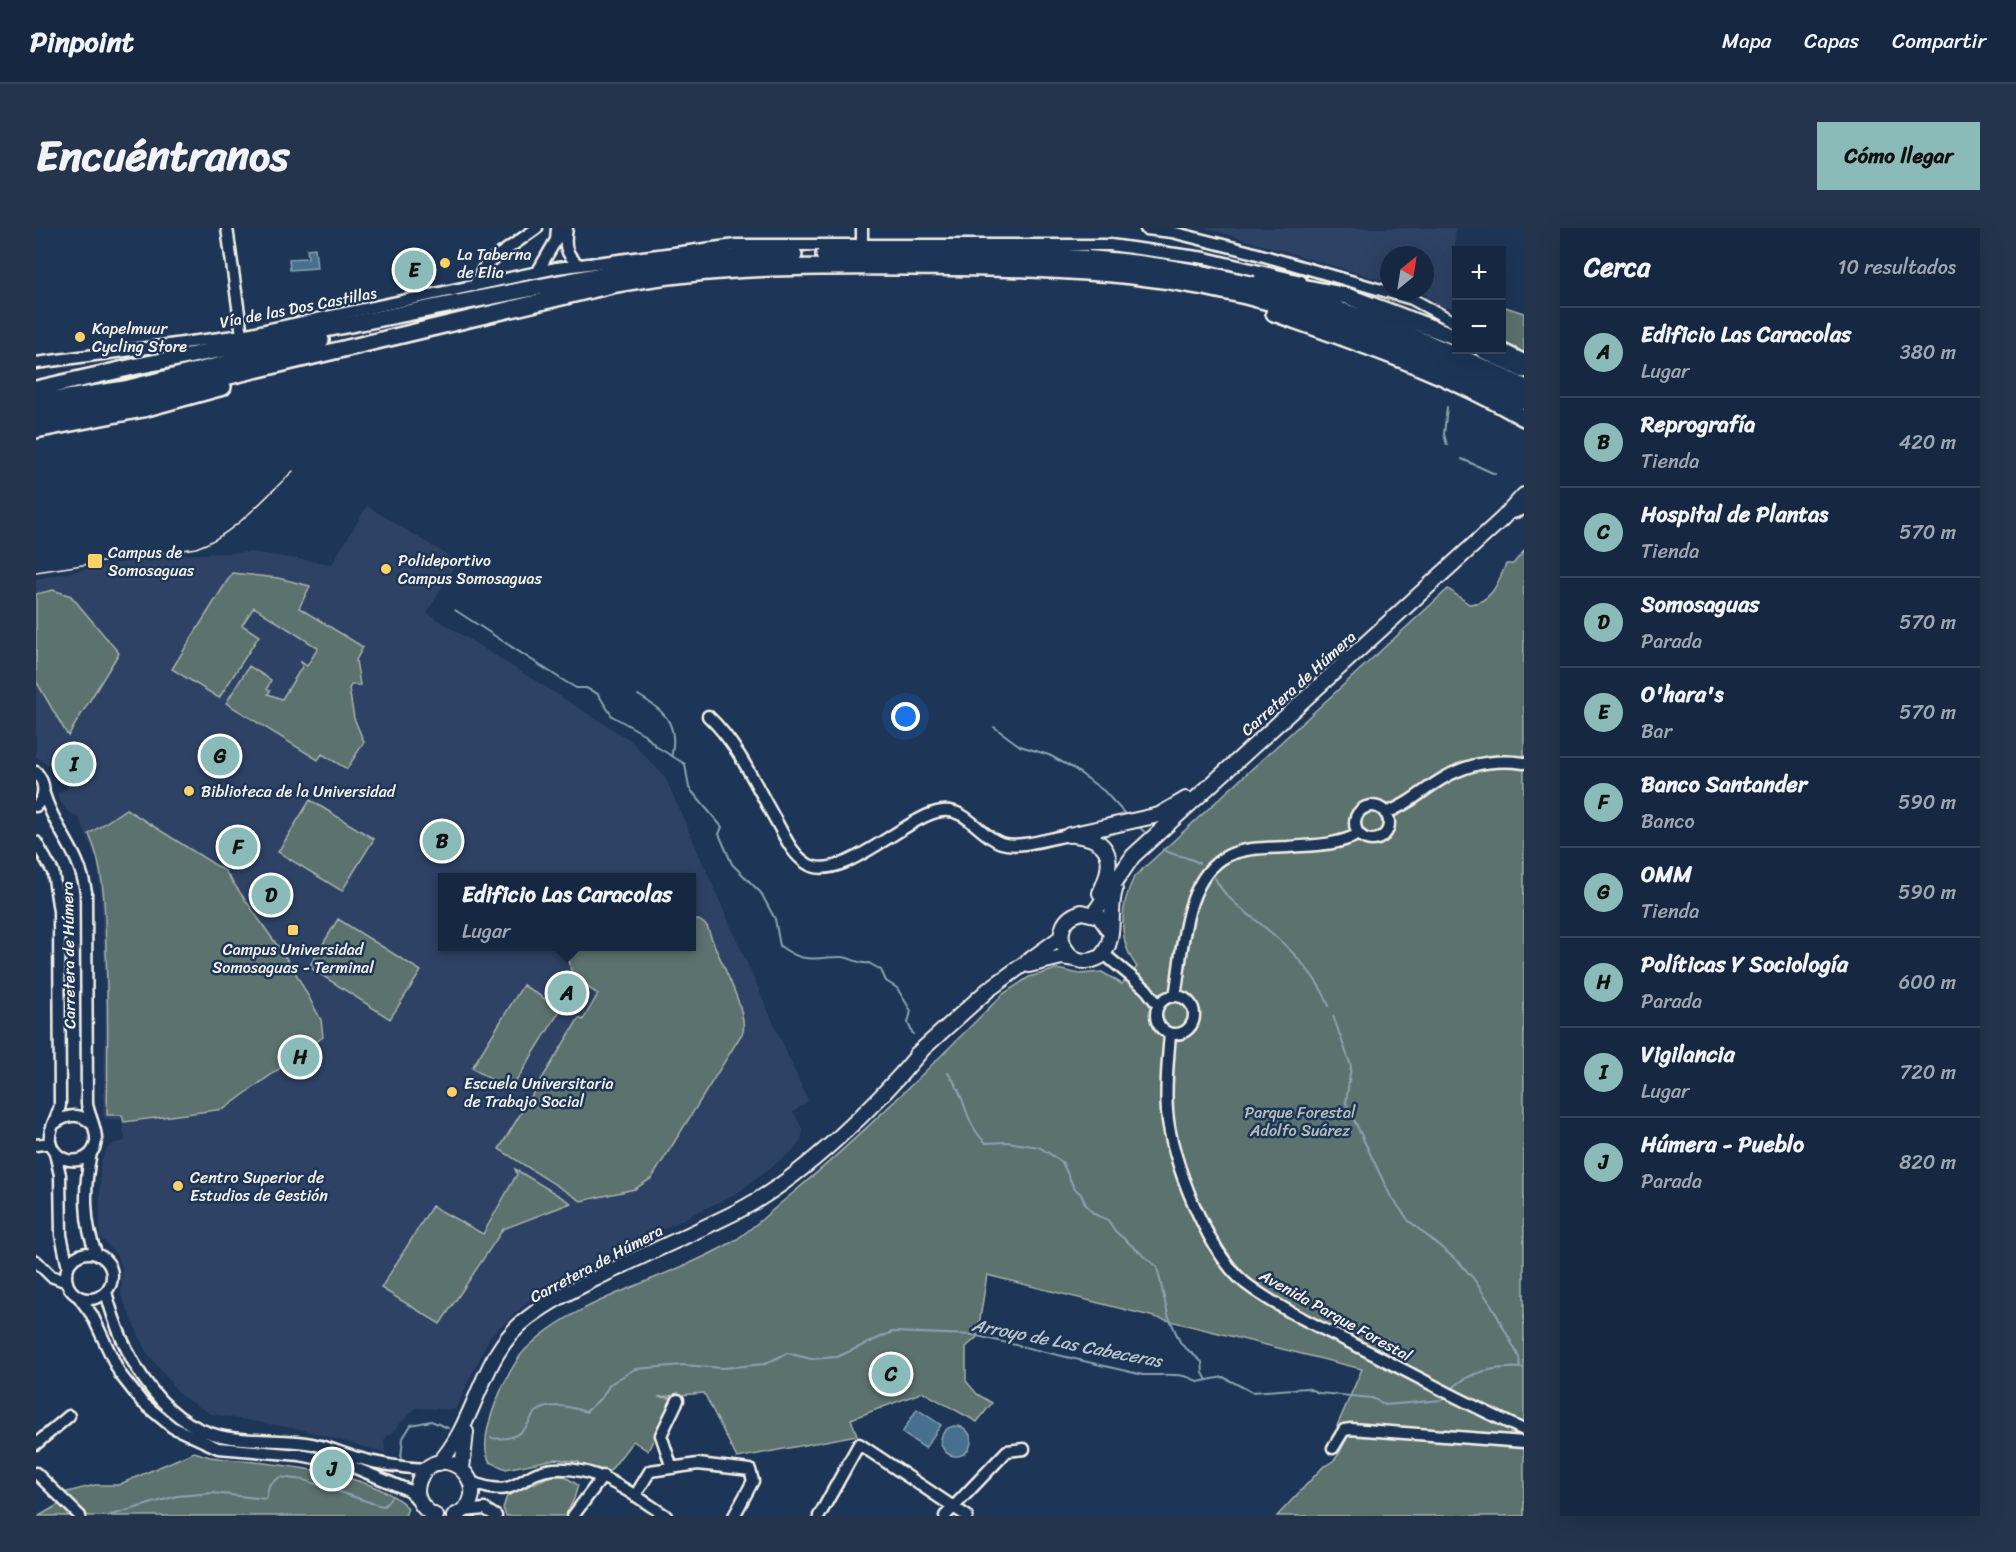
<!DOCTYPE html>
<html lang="es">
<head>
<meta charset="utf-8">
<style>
  :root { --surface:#162841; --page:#23344c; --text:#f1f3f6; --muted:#9ea6b1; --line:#35445a; --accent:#8bbbb9 }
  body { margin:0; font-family:Sriracha,sans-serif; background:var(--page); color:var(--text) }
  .controls { position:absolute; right:18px; top:18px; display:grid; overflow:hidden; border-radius:0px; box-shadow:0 6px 24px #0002 }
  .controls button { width:54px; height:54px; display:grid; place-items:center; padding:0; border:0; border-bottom:2px solid var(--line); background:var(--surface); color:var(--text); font:30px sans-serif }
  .compass { position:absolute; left:1344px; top:18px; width:54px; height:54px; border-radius:50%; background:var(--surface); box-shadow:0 6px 24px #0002; rotate:30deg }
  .you { position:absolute; left:870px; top:489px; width:21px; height:21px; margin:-15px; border:4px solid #fff; border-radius:50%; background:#1a73e8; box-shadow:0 0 0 9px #1a73e833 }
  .badge { display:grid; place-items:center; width:39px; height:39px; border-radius:50%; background:var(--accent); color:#111; font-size:20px; font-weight:700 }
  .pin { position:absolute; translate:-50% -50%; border:3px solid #fff; box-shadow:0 2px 6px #0006 }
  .popup { position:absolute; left:402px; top:645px; width:258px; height:78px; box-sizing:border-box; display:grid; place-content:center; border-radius:0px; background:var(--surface); filter:drop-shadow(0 2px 4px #0005); font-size:20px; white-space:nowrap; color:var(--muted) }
  .popup b { font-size:22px; color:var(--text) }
  .popup::after { content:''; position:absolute; left:50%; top:100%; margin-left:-12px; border:12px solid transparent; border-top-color:var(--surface) }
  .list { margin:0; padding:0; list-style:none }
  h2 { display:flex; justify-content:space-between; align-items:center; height:78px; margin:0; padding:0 24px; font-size:26px }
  h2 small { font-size:20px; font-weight:400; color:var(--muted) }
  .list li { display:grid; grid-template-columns:39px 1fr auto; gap:18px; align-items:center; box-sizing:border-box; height:90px; padding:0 24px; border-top:2px solid var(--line) }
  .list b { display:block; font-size:22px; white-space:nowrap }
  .list p { margin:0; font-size:20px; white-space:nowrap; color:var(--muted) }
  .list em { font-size:20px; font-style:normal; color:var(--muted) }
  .map { position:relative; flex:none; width:1488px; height:1288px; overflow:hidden; border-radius:0px }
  header { display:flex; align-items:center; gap:36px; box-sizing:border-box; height:84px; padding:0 30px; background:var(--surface); border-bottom:2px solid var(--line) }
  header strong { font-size:28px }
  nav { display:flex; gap:33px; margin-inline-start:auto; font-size:21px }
  .intro { display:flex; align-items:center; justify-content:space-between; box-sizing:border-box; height:144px; padding:0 36px }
  h1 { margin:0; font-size:42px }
  .button { padding:15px 27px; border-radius:0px; background:var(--accent); color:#111; font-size:21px; font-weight:700 }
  main { display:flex; gap:36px; padding:0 36px }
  aside { flex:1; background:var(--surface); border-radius:0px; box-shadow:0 6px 24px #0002 }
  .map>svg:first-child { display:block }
  .built { fill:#2e4265; fill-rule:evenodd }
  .green { fill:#5c726e; stroke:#a8b2ab; stroke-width:1.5 }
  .water { fill:#466f8e; stroke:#8ca3b2; stroke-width:1.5 }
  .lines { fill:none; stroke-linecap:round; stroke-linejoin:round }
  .stream { stroke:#8ca3b2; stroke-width:2 }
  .minor-casing { stroke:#f4f1e8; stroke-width:15 }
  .major-casing { stroke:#f4f1e8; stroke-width:18 }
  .highway-casing { stroke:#f4f1e8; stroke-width:20 }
  .minor { stroke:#1d3557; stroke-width:10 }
  .major { stroke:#1d3557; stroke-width:14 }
  .highway { stroke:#1d3557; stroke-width:15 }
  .tram { stroke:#f4f1e8; stroke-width:1.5 }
  .poi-dot { fill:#ffd166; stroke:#1d3557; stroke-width:2 }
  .labels { text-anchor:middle; stroke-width:5; stroke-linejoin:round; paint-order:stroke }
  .poi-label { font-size:16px; fill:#f4f1e8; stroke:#1d3557; text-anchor:start }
  .street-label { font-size:16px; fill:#f4f1e8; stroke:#1d3557 }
  .park-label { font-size:16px; fill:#b7beb7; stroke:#1d3557 }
  .water-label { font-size:18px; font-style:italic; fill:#b7c4c8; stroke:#1d3557 }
</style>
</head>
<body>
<header>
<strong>Pinpoint</strong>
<nav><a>Mapa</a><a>Capas</a><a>Compartir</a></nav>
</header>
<div class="intro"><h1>Encuéntranos</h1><a class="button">Cómo llegar</a></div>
<main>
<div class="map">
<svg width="1488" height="1288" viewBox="0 0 1488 1288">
  <rect width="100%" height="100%" fill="#1d3557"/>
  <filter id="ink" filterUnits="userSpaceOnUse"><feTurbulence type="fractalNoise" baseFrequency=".0167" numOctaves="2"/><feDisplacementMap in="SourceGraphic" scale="12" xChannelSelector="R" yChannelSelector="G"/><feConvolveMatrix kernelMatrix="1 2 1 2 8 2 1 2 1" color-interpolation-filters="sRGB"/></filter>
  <g filter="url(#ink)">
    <path class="built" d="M 1169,0 L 1419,0 L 1420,76 L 1414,80 L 1402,77 L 1383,63 L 1389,63 L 1389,27 L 1353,27 L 1353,54 Z
      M 331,278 L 421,333 L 391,385 L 594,512 L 629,549 L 772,873 L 757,884 L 767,902 L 765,913 L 759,921 L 703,964 L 543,1042 L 496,1070 L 454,1108 L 419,1182 L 380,1180 L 348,1212 L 349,1225 L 268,1202 L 175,1186 L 145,1168 L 109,1122 L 85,1067 L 86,1039 L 80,1026 L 64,1009 L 64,936 L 70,922 L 78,915 L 89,913 L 89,910 L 85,892 L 69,891 L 67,887 L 70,779 L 65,670 L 61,632 L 43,590 L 31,583 L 22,570 L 22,565 L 32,560 L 29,539 L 11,536 L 0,529 L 0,351 L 117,328 L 215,324 L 296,336 ZM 406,650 L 656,650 L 656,718 L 406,718 Z"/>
    <path class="green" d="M 1466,78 L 1488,85 L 1488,125 L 1466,113 Z
      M 1488,323 L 1488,1288 L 1241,1288 L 1288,1238 C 1301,1234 1306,1221 1311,1208 L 1315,1208 L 1301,1198 L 1326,1141 L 951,1047 L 941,1109 L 930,1119 L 930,1153 L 941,1166 L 956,1175 L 941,1194 L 887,1164 L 815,1191 L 821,1207 L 701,1230 L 668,1165 L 622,1169 L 637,1170 L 612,1223 L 597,1213 L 574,1243 L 543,1239 L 543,1234 L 519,1231 L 470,1241 L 454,1234 C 438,1211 472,1140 489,1122 C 541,1068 637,1051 701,1011 C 720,998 738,980 757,965 C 831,903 899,834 967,766 L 993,749 L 1021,741 L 1044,746 L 1066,744 L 1086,756 L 1101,739 C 1081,712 1084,678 1098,649 L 1412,361 L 1433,376 C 1455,376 1463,353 1470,336 L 1477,336 Z
      M 196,345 L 242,350 L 274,358 L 263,380 L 327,419 L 320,432 L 324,457 L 315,457 L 313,461 L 318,490 L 328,514 L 311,541 L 286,526 L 282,532 L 190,475 L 213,438 L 235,452 L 231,461 L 234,463 L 232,466 L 246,471 L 266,439 L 265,434 L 271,438 L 282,420 L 218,379 L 206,397 L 223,408 L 183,470 L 136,441 Z
      M 17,362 L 35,368 L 83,425 L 32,508 L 0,453 L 0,366 Z
      M 274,572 L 338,611 L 306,663 L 242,624 Z
      M 90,581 L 189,643 L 257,740 L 285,792 L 287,809 L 188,881 L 88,894 L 86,887 L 71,887 C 72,832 72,777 70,722 C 69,683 69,642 53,606 Z
      M 302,691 L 385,743 L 354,791 L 273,739 Z
      M 663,692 L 671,698 C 679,725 712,780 707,804 L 616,950 L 599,961 L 545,973 L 463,921 L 543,790 L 547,792 L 562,766 L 536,749 L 531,719 L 656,718 L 656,693 Z
      M 487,757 L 525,781 L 474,863 L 436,840 Z
      M 479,941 L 535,975 L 467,1001 L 404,1096 L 345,1060 L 396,978 L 447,1006 L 481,946 Z
      M 158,1224 L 174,1229 C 224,1235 338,1242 372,1280 L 369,1288 L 3,1288 L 27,1274 L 27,1265 L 59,1257 L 82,1257 Z
      M 514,1248 L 528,1248 L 542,1257 L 538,1271 L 529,1288 L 470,1288 L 467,1280 L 471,1268 Z"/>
    <path class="water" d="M 279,20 L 281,40 L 254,42 L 253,31 L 272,30 L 271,21 Z
      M 881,1181 L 905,1197 L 889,1220 L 866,1205 Z
      M905 1213a15 15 0 1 1 30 0a15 15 0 1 1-30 0Z"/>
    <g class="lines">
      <path class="stream" d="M 1411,179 L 1408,206 L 1411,217
        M 1426,231 L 1459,246
        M 419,382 L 525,451 L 540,460 L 550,460 L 562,466 L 576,488 L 608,506 L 621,519 L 649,536 L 653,560 L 686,599 L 683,606 L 696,636 L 725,665 L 739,691 L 744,718 C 770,737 777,729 805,729 C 816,729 821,737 833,735 L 845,742 L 850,753 L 861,760 L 875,783 L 872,795 L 877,806
        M 602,467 C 627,482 642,494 636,526
        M 958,499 L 984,518 L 1013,527 L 1037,540 L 1068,563 L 1091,588
        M 1102,598 L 1112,607
        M 1127,621 C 1133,627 1152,628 1163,635
        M 1179,650 C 1188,669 1206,681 1221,693 C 1249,715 1280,744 1293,778
        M 1297,788 L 1315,838 L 1310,875 L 1354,967 L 1373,993 L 1423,1034 L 1437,1050 L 1456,1078 L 1483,1129 L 1484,1140
        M 912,845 C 931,868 927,894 950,915 L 971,914 L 1003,919 L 1026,934 L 1038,960 L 1045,966 L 1050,977 L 1058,986 L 1072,992 L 1079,1003 L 1121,1039 L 1132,1087 L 1145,1116 L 1166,1134 L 1167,1145 L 1171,1152
        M 1414,1163 C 1433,1142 1461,1139 1488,1140
        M 455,1210 C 470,1212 484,1209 492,1196 C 495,1191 496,1187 500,1184 C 514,1174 536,1179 550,1184 L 567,1168 L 574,1156 L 599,1141 L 647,1137 L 687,1140 L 729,1136 L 751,1125 L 775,1131 L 801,1129 L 856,1104 L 937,1107 L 1107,1147 C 1125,1148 1147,1143 1162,1154 L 1187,1149 L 1216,1164 L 1271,1160 L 1283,1165 L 1336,1170 L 1350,1177 L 1406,1172 L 1410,1167
        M 365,1230 L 367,1210 L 375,1197 L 395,1193 L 412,1200
        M 72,1288 L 141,1268 L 177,1265 L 230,1271 L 233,1257 L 244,1249 L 268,1252 L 342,1277 L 348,1278 L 355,1269"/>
      <defs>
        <path id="minor" d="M 191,0 L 206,107
          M 531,0 C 528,17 529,26 543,37
          M 1110,1 L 1136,4 L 1211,23 L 1376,71 L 1420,95
          M 826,15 L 826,0
          M 502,43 L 520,12 L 521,0
          M 438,58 L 450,36 L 501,0
          M 1466,121 L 1488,132
          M 0,135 L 206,107 L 521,40 L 700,17 L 1074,17 L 1169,30 L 1265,53
          M 672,488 C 702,516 719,556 739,591 C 748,607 755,625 770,635 C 803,659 872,586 906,583 C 931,580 944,608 965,615 C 984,621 1013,610 1033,607
          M 0,544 C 9,555 11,567 0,578
          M1319 595a17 17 0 1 1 34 0a17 17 0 1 1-34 0Z
          M 1349,585 C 1371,578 1387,562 1406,551 C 1431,536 1460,531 1488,535
          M 0,614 L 17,644 L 23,683 L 24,877 C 22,888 12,902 14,913 C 19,939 57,939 60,913 C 61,901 53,888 51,876 L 50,664 C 43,621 19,603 8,566
          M 1068,726 L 1110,761 L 1122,777
          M1120 787a19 19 0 1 1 38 0a19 19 0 1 1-38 0Z
          M 1139,768 C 1147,725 1146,649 1193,627 C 1211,619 1232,620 1252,619 C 1277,617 1300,618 1323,606
          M 1134,806 C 1132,831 1129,858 1131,883 C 1134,930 1172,1025 1209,1055 C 1244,1082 1298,1106 1337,1126 C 1387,1152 1437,1179 1488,1202
          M 18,896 C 32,886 44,884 57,897
          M 0,917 L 14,915
          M 19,925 L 24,947 L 25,1007 L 32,1040
          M 55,925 C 48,957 47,997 61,1027
          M30 1048a23 23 0 1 1 46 0a23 23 0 1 1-46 0Z
          M 0,1033 L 15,1048 L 31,1054
          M 70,1064 C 85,1122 120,1193 184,1208 C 211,1214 242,1211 270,1215 C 287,1217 302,1224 318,1229 C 342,1236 366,1240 390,1241
          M 43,1069 L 56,1087 L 84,1146 L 106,1174 L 136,1199 L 182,1220 L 264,1227 L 310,1236 L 372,1262 L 383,1273
          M 0,1216 L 33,1188
          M 1297,1220 L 1308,1202 L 1315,1201 L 1488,1214
          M 636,1240 L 625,1207 L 642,1172
          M 0,1245 L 44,1288
          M 435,1254 C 484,1274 481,1244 518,1241 C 562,1238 595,1265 630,1288
          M 599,1268 L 614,1243 L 662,1236 L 714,1242 L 717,1253 L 698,1288
          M 427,1283 L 449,1281 L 460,1288
          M 537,1288 L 567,1248
          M 783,1288 L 823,1216 L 931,1288
          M 909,1288 L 971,1223 L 988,1221"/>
        <path id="major" d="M 1033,607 L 1123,587 L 1150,571
          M 1038,607 C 1077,611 1079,634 1064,665
          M 1058,685 L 1097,628 L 1466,291 L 1488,267
          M 1074,704 L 1063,688 L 1046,684 C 1007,694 1030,748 1064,729 C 1082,713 1072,683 1079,662
          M 993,737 L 1026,729 L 1039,731
          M 880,827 L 952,762 L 1024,710
          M 403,1235 C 442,1192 444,1126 492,1090 C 515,1072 541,1060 567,1047 C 612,1025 658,1005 702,983 C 766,950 840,878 886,822
          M 426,1241 L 430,1204
          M 400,1288 C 390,1284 382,1275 381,1264 C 381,1256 384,1248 389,1242 C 418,1213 461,1269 418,1288"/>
        <path id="highway" d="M 788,27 C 867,28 946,26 1024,29 C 1186,35 1344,87 1488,159
          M 1226,51 L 1311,68 L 1420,109
          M 1238,85 C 1325,116 1407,143 1488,190
          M 1447,122 L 1488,142
          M 0,161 L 106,137 L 569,46 L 688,30 L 758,27
          M 0,175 L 89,161 L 285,112
          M 0,190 L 93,172 L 576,57 C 676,38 774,38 876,39 C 949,40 1023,40 1096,48 C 1234,63 1365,112 1488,173
          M 0,202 L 107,181 L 187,159
          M 1478,282 L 1488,278"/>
      </defs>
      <use href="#minor" class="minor-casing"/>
      <use href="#major" class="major-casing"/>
      <use href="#highway" class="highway-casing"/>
      <use href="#minor" class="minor"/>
      <use href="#major" class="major"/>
      <use href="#highway" class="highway"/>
      <path class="tram" d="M 0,344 L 160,320 C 198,307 228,270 257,243"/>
    </g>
  </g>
  <g class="poi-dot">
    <circle cx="409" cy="35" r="6"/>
    <circle cx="44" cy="109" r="6"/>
    <rect x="51" y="325" width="16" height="16" rx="3"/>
    <circle cx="350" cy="341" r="6"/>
    <circle cx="153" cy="563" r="6"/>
    <rect x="251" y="696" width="12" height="12" rx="3"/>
    <circle cx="416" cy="864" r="6"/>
    <circle cx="142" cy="958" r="6"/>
  </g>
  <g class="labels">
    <g class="poi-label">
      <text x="421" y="32">La Taberna<tspan x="421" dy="18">de Elia</tspan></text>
      <text x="56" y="106">Kapelmuur<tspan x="56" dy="18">Cycling Store</tspan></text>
      <text x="72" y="330">Campus de<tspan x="72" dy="18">Somosaguas</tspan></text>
      <text x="362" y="338">Polideportivo<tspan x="362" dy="18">Campus Somosaguas</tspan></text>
      <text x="165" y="569">Biblioteca de la Universidad</text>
      <text x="257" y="727" text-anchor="middle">Campus Universidad<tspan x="257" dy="18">Somosaguas - Terminal</tspan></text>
      <text x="428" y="861">Escuela Universitaria<tspan x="428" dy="18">de Trabajo Social</tspan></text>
      <text x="154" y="955">Centro Superior de<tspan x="154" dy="18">Estudios de Gestión</tspan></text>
    </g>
    <g class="street-label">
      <text transform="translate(262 79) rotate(-11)" y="6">Vía de las Dos Castillas</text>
      <text transform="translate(1262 455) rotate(-42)" y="6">Carretera de Húmera</text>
      <text transform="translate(32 727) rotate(-91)" y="6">Carretera de Húmera</text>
      <text transform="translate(560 1035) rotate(-28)" y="6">Carretera de Húmera</text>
      <text transform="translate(1300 1087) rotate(29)" y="6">Avenida Parque Forestal</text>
    </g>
    <g class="park-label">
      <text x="1264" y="890">Parque Forestal<tspan x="1264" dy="18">Adolfo Suárez</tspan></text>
    </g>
    <g class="water-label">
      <text transform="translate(1031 1115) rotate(11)" y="6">Arroyo de Las Cabeceras</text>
    </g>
  </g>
</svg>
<div class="controls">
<button>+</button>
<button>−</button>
</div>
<svg class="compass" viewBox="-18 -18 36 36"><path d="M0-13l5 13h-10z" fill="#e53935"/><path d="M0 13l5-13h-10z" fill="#9ea6b1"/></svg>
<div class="you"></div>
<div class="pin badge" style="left:531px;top:765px">A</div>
<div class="popup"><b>Edificio Las Caracolas</b>Lugar</div>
<div class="pin badge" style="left:406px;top:613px">B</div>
<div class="pin badge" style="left:855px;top:1146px">C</div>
<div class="pin badge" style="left:235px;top:667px">D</div>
<div class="pin badge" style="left:378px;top:42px">E</div>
<div class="pin badge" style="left:202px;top:619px">F</div>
<div class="pin badge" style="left:184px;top:528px">G</div>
<div class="pin badge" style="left:264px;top:829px">H</div>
<div class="pin badge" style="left:38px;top:536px">I</div>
<div class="pin badge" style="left:296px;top:1241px">J</div>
</div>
<aside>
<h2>Cerca<small>10 resultados</small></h2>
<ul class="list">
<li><span class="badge">A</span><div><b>Edificio Las Caracolas</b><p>Lugar</p></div><em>380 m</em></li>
<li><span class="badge">B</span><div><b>Reprografía</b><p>Tienda</p></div><em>420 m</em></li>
<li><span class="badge">C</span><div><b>Hospital de Plantas</b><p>Tienda</p></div><em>570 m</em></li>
<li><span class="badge">D</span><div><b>Somosaguas</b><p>Parada</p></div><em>570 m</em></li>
<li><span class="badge">E</span><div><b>O'hara's</b><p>Bar</p></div><em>570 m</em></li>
<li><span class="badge">F</span><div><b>Banco Santander</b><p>Banco</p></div><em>590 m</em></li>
<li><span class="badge">G</span><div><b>OMM</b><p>Tienda</p></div><em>590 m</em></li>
<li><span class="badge">H</span><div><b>Políticas Y Sociología</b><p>Parada</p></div><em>600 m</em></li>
<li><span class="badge">I</span><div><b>Vigilancia</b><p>Lugar</p></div><em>720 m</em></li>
<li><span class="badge">J</span><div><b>Húmera - Pueblo</b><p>Parada</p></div><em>820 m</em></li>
</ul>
</aside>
</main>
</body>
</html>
